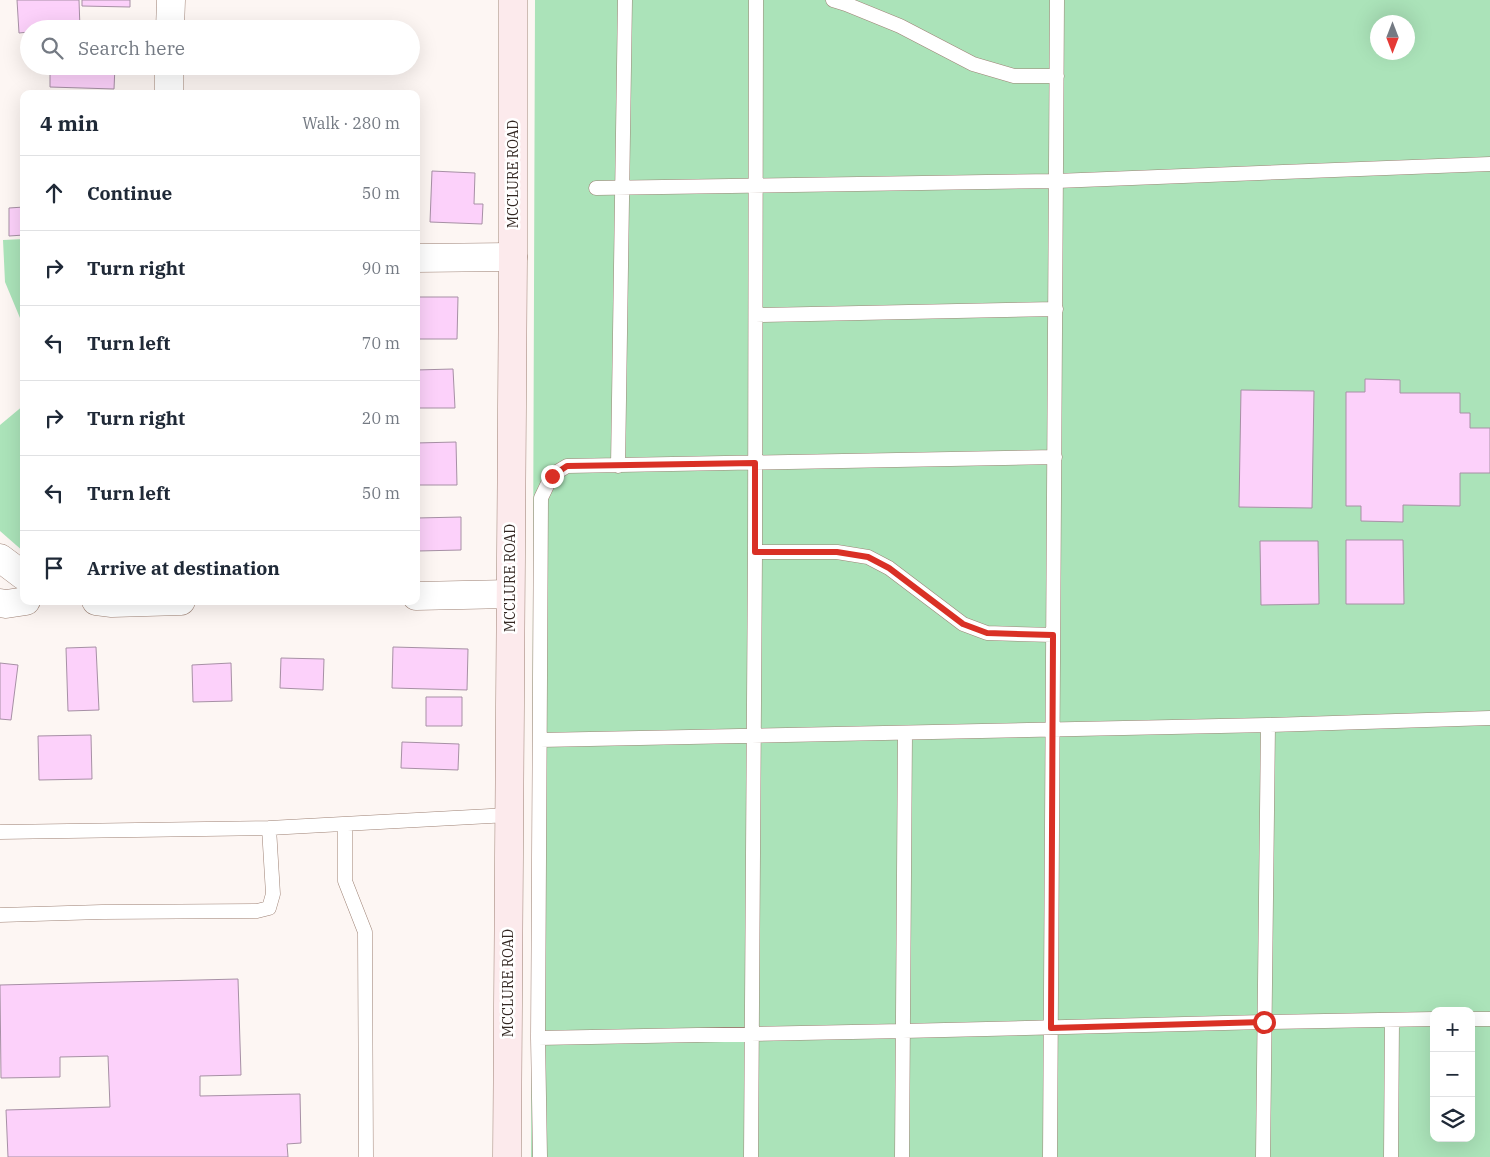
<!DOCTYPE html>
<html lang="en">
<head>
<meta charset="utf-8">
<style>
  :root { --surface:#fff; --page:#f6f6f7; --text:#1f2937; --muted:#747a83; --line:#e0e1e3 }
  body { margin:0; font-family:"IBM Plex Serif",serif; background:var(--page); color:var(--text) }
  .controls { position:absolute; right:15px; bottom:15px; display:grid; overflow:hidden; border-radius:10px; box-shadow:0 5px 20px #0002 }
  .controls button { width:45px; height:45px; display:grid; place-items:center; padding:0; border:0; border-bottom:1px solid var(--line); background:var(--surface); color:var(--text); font:25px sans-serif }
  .compass { position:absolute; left:1370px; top:15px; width:45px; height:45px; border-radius:50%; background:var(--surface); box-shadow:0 5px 20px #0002; rotate:180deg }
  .stop { position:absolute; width:15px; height:15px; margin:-11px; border:4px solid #d93025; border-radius:50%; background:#fff }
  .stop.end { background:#d93025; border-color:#fff; box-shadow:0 1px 5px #0008 }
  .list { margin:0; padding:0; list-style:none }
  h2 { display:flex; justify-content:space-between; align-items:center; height:65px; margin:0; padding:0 20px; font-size:21px }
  h2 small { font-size:16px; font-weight:400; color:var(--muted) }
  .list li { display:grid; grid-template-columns:32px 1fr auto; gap:15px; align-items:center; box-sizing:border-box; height:75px; padding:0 20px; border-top:1px solid var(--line) }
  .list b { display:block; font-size:19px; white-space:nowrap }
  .list em { font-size:16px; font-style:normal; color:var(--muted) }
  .icon { flex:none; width:28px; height:28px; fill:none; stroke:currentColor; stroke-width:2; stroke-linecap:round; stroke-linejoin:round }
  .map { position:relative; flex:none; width:1490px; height:1157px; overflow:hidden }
  .search { position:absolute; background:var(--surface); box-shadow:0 5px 20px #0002; left:20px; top:20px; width:400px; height:55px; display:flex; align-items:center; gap:12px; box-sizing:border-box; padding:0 18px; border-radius:28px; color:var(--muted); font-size:19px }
  .panel { position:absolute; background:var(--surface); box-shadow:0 5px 20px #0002; left:20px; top:90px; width:400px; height:515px; border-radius:10px }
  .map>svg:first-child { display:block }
  .green { fill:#abe3b9; fill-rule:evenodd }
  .building { fill:#fcd1fa; stroke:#a790a5 }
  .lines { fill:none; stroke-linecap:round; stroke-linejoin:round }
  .lane-casing { stroke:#9e8275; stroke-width:15 }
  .street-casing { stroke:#9e8275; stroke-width:29 }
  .secondary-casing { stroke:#9e8275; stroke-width:29 }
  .lane { stroke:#fff; stroke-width:14 }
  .street { stroke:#fff; stroke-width:28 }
  .secondary { stroke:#fceaec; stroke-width:28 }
  .route { stroke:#d93025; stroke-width:6 }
  .labels { text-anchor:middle; stroke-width:5; stroke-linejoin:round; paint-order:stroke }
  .street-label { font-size:14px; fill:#342823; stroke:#fff }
</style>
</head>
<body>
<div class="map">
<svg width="1490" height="1157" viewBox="0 0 1490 1157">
  <rect width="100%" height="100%" fill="#fdf6f3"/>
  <path class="green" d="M 535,0 L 1490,0 L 1490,1157 L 531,1157 ZM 1378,22 L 1408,22 L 1408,52 L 1378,52 ZM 1434,1011 L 1471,1011 L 1471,1138 L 1434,1138 Z
    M 24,239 L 24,322 L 20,318 L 5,282 L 3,240 Z
    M 24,405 L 24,552 L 0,531 L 0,425 Z"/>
  <path class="building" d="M 17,0 L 79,0 L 80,29 L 29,29 L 29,32 L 19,33 Z
    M 82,0 L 130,0 L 130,7 L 82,6 Z
    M 212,23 L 271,25 L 271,29 L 212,29 Z
    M 50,66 L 115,66 L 114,89 L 50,87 Z
    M 432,171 L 475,173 L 474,204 L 483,204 L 482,224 L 430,222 Z
    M 24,207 L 24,235 L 9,236 L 9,208 Z
    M 418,297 L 458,297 L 457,339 L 418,339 Z
    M 453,369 L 455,408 L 416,408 L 416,370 Z
    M 1365,379 L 1400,380 L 1400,393 L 1460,393 L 1460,413 L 1470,413 L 1470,428 L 1490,428 L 1490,473 L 1460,473 L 1460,506 L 1403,505 L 1403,522 L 1361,521 L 1361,506 L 1346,506 L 1346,392 L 1365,392 Z
    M 1241,390 L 1314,391 L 1312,508 L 1239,507 Z
    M 456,442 L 457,485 L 416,485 L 416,443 Z
    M 461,517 L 461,550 L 418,551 L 417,518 Z
    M 1346,540 L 1403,540 L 1404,604 L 1346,604 Z
    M 1260,541 L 1318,541 L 1319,604 L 1261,605 Z
    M 96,647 L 99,710 L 68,711 L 66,648 Z
    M 393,647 L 468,649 L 467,690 L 392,688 Z
    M 281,658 L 324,659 L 323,690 L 280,688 Z
    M 0,663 L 18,665 L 11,720 L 0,719 Z
    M 231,663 L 232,701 L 193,702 L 192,665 Z
    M 426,697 L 462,697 L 462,726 L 426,726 Z
    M 91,735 L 92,779 L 39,780 L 38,736 Z
    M 402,742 L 459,744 L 458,770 L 401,768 Z
    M 238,979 L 241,1075 L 200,1076 L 200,1096 L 300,1094 L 301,1143 L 287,1144 L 288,1157 L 8,1157 L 6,1110 L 110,1107 L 108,1056 L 60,1057 L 60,1077 L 1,1078 L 0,985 Z"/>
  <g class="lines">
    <defs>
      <path id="lane" d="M 833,0 L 846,4 L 900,26 L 973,64 L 1014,76 L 1057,76
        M 596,188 L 1056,181 L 1490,164
        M 756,315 L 1056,309
        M 618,466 L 625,0
        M 755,552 L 837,552 L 868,557 L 889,568 L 963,624 L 987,633 L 1053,635
        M 540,740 L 1268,725 L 1490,718
        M 345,824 L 345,881 L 365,932 L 366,1157
        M 0,832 L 269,828 L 509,815
        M 0,915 L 102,912 L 257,911 L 269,908 L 273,894 L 269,828
        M 1471,1019 L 1490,1019
        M 538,1038 L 903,1031 L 1264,1022 L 1434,1019
        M 540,1157 L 538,1038 L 541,498 L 552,475 L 567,466 L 1055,457
        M 751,1157 L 755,552 L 756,0
        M 902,1157 L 905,733
        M 1050,1157 L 1057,0
        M 1263,1157 L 1268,725
        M 1391,1157 L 1392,1020"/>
      <path id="street" d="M 170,29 L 171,0
        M 169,94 L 169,66
        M 416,258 L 513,257
        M 0,558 L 24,576
        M 416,596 L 510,594
        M 96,601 L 112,603 L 181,601
        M 0,603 L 6,604 L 26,601"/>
      <path id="secondary" d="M 507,1157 L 513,257 L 513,0"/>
    </defs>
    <use href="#lane" class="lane-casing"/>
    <use href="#street" class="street-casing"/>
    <use href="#secondary" class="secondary-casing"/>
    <use href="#lane" class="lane"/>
    <use href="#street" class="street"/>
    <use href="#secondary" class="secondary"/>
  </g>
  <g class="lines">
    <path class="route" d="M 552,476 L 567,466 L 755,463 L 755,552 L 837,552 L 868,557 L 889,568 L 963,624 L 987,633 L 1053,635 L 1051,1028 L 1264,1022"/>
  </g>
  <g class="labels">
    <g class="street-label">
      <text transform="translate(513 174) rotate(-90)" y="5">MCCLURE ROAD</text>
      <text transform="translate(510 578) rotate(-90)" y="5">MCCLURE ROAD</text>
      <text transform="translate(508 983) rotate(-90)" y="5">MCCLURE ROAD</text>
    </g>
  </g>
</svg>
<div class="controls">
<button>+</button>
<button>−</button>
<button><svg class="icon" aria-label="layers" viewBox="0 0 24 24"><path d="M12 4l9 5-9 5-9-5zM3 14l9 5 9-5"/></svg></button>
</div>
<svg class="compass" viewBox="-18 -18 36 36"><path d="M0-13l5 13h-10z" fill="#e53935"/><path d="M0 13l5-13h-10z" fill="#747a83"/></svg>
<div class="stop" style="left:1264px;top:1022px"></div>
<div class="stop end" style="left:552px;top:476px"></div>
<div class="search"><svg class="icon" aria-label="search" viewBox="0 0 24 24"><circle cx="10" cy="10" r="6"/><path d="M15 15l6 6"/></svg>Search here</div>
<section class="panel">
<h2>4 min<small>Walk · 280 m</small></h2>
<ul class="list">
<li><svg class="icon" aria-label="ahead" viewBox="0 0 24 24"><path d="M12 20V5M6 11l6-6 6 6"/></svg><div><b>Continue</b></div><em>50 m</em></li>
<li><svg class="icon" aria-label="right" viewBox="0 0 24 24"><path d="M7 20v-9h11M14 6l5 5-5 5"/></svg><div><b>Turn right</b></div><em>90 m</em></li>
<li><svg class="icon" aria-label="left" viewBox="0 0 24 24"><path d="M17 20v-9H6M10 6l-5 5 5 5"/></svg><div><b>Turn left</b></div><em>70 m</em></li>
<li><svg class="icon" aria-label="right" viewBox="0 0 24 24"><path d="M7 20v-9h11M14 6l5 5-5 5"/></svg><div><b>Turn right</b></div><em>20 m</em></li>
<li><svg class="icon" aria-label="left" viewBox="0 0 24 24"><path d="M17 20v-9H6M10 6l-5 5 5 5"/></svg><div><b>Turn left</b></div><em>50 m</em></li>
<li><svg class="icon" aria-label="arrive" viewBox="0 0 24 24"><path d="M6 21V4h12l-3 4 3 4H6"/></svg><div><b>Arrive at destination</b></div></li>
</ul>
</section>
</div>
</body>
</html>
